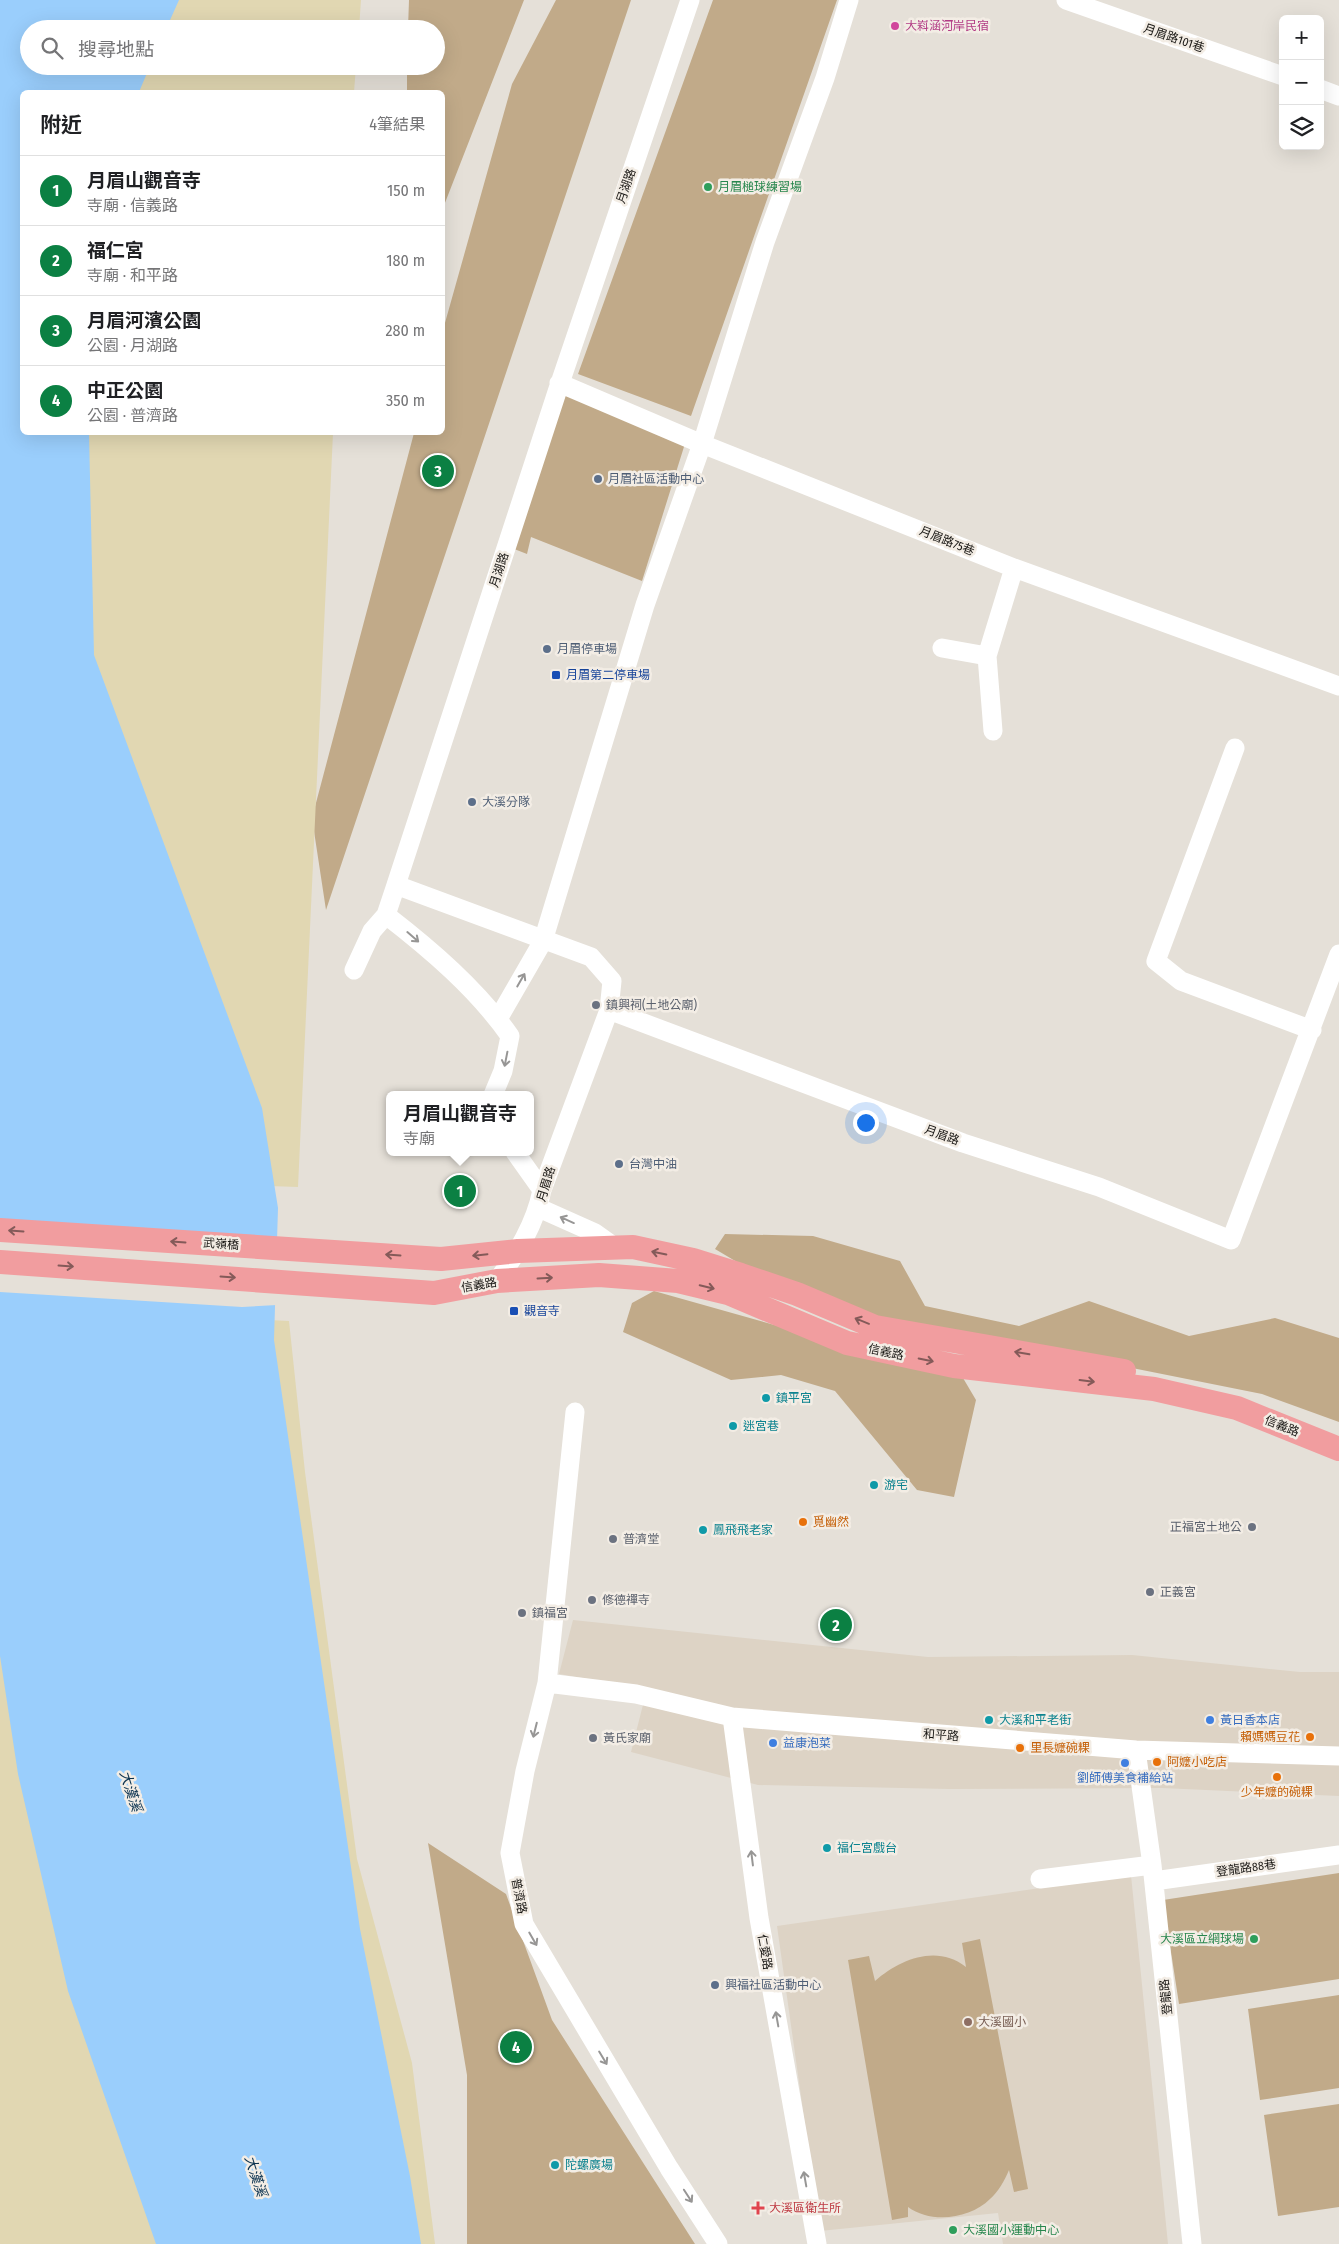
<!DOCTYPE html>
<html lang="zh-TW">
<head>
<meta charset="utf-8">
<style>
  :root { --surface:#fff; --page:#f6f6f6; --text:#202124; --muted:#757577; --line:#e0e0e0; --accent:#0b8043 }
  body { margin:0; font-family:"Fira Sans Condensed","Noto Sans TC",sans-serif; background:var(--page); color:var(--text) }
  .controls { position:absolute; right:15px; top:15px; display:grid; overflow:hidden; border-radius:8px; box-shadow:0 5px 20px #0002 }
  .controls button { width:45px; height:45px; display:grid; place-items:center; padding:0; border:0; border-bottom:1px solid var(--line); background:var(--surface); color:var(--text); font:25px sans-serif }
  .you { position:absolute; left:865px; top:1122px; width:18px; height:18px; margin:-12px; border:4px solid #fff; border-radius:50%; background:#1a73e8; box-shadow:0 0 0 8px #1a73e833 }
  .badge { display:grid; place-items:center; width:32px; height:32px; border-radius:50%; background:var(--accent); color:#fff; font-size:16px; font-weight:700 }
  .pin { position:absolute; translate:-50% -50%; border:2px solid #fff; box-shadow:0 1px 5px #0006 }
  .popup { position:absolute; left:386px; top:1091px; width:148px; height:65px; box-sizing:border-box; display:grid; place-content:center; border-radius:8px; background:var(--surface); filter:drop-shadow(0 1px 4px #0005); font-size:16px; white-space:nowrap; color:var(--muted) }
  .popup b { font-size:19px; color:var(--text) }
  .popup::after { content:''; position:absolute; left:50%; top:100%; margin-left:-10px; border:10px solid transparent; border-top-color:var(--surface) }
  .list { margin:0; padding:0; list-style:none }
  h2 { display:flex; justify-content:space-between; align-items:center; height:65px; margin:0; padding:0 20px; font-size:21px }
  h2 small { font-size:16px; font-weight:400; color:var(--muted) }
  .list li { display:grid; grid-template-columns:32px 1fr auto; gap:15px; align-items:center; box-sizing:border-box; height:70px; padding:0 20px; border-top:1px solid var(--line) }
  .list b { display:block; font-size:19px; white-space:nowrap }
  .list p { margin:0; font-size:16px; white-space:nowrap; color:var(--muted) }
  .list em { font-size:16px; font-style:normal; color:var(--muted) }
  .icon { flex:none; width:28px; height:28px; fill:none; stroke:currentColor; stroke-width:2; stroke-linecap:round; stroke-linejoin:round }
  .map { position:relative; flex:none; width:1339px; height:2244px; overflow:hidden }
  .search { position:absolute; background:var(--surface); box-shadow:0 5px 20px #0002; left:20px; top:20px; width:425px; height:55px; display:flex; align-items:center; gap:12px; box-sizing:border-box; padding:0 18px; border-radius:28px; color:var(--muted); font-size:19px }
  .panel { position:absolute; background:var(--surface); box-shadow:0 5px 20px #0002; left:20px; top:90px; width:425px; height:345px; border-radius:8px }
  .map>svg:first-child { display:block }
  .built { fill:#ddd3c5 }
  .green { fill:#c1aa89 }
  .sand { fill:#e1d7b2 }
  .water { fill:#9acefc }
  .pier { fill:#e5e0d8 }
  .lines { fill:none; stroke-linecap:round; stroke-linejoin:round }
  .minor { stroke:#fff; stroke-width:19 }
  .major { stroke:#f19d9f; stroke-width:24 }
  .oneway { stroke:#979695 }
  .oneway2 { stroke:#845a59 }
  .hotel-dot { fill:#d1479c; stroke:#f3ede5; stroke-width:2 }
  .leisure-dot { fill:#2e9e5b; stroke:#f3ede5; stroke-width:2 }
  .service-dot { fill:#5c6f8a; stroke:#f3ede5; stroke-width:2 }
  .transit-dot { fill:#1a4fb4; stroke:#f3ede5; stroke-width:2 }
  .worship-dot { fill:#6b7280; stroke:#f3ede5; stroke-width:2 }
  .culture-dot { fill:#0f9aa8; stroke:#f3ede5; stroke-width:2 }
  .food-dot { fill:#e8710a; stroke:#f3ede5; stroke-width:2 }
  .shop-dot { fill:#3f7fe0; stroke:#f3ede5; stroke-width:2 }
  .education-dot { fill:#8d6e63; stroke:#f3ede5; stroke-width:2 }
  .health-dot { fill:#e0444e; stroke:#f3ede5; stroke-width:2 }
  .labels { text-anchor:middle; stroke-width:5; stroke-linejoin:round; paint-order:stroke }
  .hotel-label { font-size:12px; fill:#b23c85; stroke:#f3ede5; text-anchor:start }
  .street-label { font-size:12px; fill:#181613; stroke:#f3ede5 }
  .leisure-label { font-size:12px; fill:#27864d; stroke:#f3ede5; text-anchor:start }
  .service-label { font-size:12px; fill:#4e5e75; stroke:#f3ede5; text-anchor:start }
  .transit-label { font-size:12px; fill:#164399; stroke:#f3ede5; text-anchor:start }
  .worship-label { font-size:12px; fill:#5b616d; stroke:#f3ede5; text-anchor:start }
  .culture-label { font-size:12px; fill:#0d838f; stroke:#f3ede5; text-anchor:start }
  .food-label { font-size:12px; fill:#c56008; stroke:#f3ede5; text-anchor:start }
  .shop-label { font-size:12px; fill:#366cbe; stroke:#f3ede5; text-anchor:start }
  .education-label { font-size:12px; fill:#785e54; stroke:#f3ede5; text-anchor:start }
  .health-label { font-size:12px; fill:#be3a42; stroke:#f3ede5; text-anchor:start }
  .water-label { font-size:14px; font-style:italic; fill:#09314f; stroke:#f3ede5 }
</style>
</head>
<body>
<div class="map">
<svg width="1339" height="2244" viewBox="0 0 1339 2244">
  <rect width="100%" height="100%" fill="#e5e0d8"/>
  <path class="built" d="M 573,1620 L 928,1657 L 1132,1655 L 1300,1672 L 1339,1672 L 1339,1796 L 1162,1788 L 949,1789 L 758,1785 L 631,1752 L 647,1689 L 559,1674 Z
    M 1131,1875 L 1168,2244 L 1003,2244 L 998,2213 L 820,2231 L 777,1926 Z"/>
  <path class="green" d="M 409,0 L 524,0 L 443,208 L 442,92 L 407,92 L 407,66 L 436,66 L 436,29 L 408,29 Z
    M 556,0 L 631,0 L 326,910 L 312,818 L 414,433 L 442,432 L 443,330 L 512,84 Z
    M 713,0 L 837,0 L 691,416 L 578,374 Z
    M 561,386 L 688,434 L 642,581 L 531,537 L 527,554 L 509,547 Z
    M 725,1234 L 813,1236 L 900,1261 L 925,1306 L 1019,1326 L 1089,1301 L 1189,1336 L 1275,1318 L 1339,1338 L 1339,1422 L 1262,1394 L 873,1316 L 747,1268 L 715,1249 Z
    M 654,1291 L 963,1378 L 976,1400 L 954,1497 L 917,1490 L 835,1391 L 781,1375 L 731,1380 L 623,1332 L 632,1303 Z
    M 428,1843 L 506,1894 L 552,2020 L 695,2244 L 467,2244 L 467,2075 Z
    M 1339,1873 L 1339,1979 L 1179,2004 L 1163,1900 Z
    M 980,1939 L 1028,2189 L 1014,2192 L 1009,2170 C 1005,2180 998,2192 990,2199 C 970,2219 931,2224 908,2207 L 908,2217 L 892,2220 L 848,1960 L 869,1956 L 875,1981 C 900,1959 937,1944 966,1967 L 962,1943 Z
    M 1339,1995 L 1339,2088 L 1260,2100 L 1248,2009 Z
    M 1339,2104 L 1339,2207 L 1278,2216 L 1264,2115 Z"/>
  <path class="sand" d="M 0,0 L 361,0 L 359,29 L 29,29 L 29,66 L 356,66 L 354,92 L 22,92 L 22,432 L 333,433 L 298,1187 L 0,1177 Z
    M 0,1307 L 289,1321 L 305,1472 L 357,1859 L 412,2063 L 435,2244 L 0,2244 Z"/>
  <path class="water" d="M 0,0 L 179,0 L 166,29 L 29,29 L 29,66 L 150,66 L 139,92 L 22,92 L 22,432 L 89,433 L 94,655 L 262,1108 L 278,1208 L 274,1340 L 360,1929 L 410,2176 L 421,2244 L 156,2244 L 68,1991 L 18,1774 L 0,1656 Z"/>
  <path class="pier" d="M 0,1223 L 280,1239 L 277,1305 L 242,1307 L 0,1292 Z"/>
  <g class="lines">
    <path class="minor" d="M 1066,0 L 1283,76
      M 1320,89 L 1339,96
      M 559,383 L 702,444 L 1014,568 L 1339,686
      M 942,648 L 987,656
      M 993,731 L 987,656 L 1014,568
      M 1235,748 L 1156,961 L 1181,981 L 1312,1030
      M 396,885 L 386,915 C 430,949 477,989 510,1036 L 503,1071 L 493,1095
      M 354,970 L 372,931 L 386,915
      M 609,1010 L 612,981 L 591,957 L 396,885 L 557,392 L 690,0
      M 498,1019 L 543,941 L 645,605 L 702,444 L 765,242 L 825,78 L 849,0
      M 515,1152 L 542,1190
      M 539,1208 L 595,1233 L 616,1248
      M 497,1281 C 517,1253 535,1225 542,1190 L 609,1010 L 963,1143 L 1099,1187 L 1231,1240 L 1339,954
      M 575,1412 L 547,1683 L 525,1771 L 510,1853 L 524,1924 L 669,2168 L 718,2244
      M 547,1683 L 636,1694 L 732,1717 L 1136,1750 L 1339,1756
      M 732,1717 L 759,1918 L 817,2244
      M 1136,1750 L 1152,1865 L 1192,2244
      M 1040,1879 L 1152,1865
      M 1154,1881 L 1339,1855"/>
    <path class="major" d="M 0,1230 L 441,1259 L 518,1251 L 633,1247 L 693,1260 L 741,1275 L 797,1294 L 875,1327 L 1124,1371
      M 0,1262 L 434,1293 L 497,1281 L 599,1275 L 678,1281 L 728,1293 L 847,1343 L 954,1366 L 1154,1389 L 1237,1408 L 1339,1449"/>
  </g>
  <defs><path id="oneway-shaft" d="M-6 0H5M1.5-3L5.5 0L1.5 3" fill="none" stroke-width="1.6" stroke-linecap="round" stroke-linejoin="round" transform="scale(1.25)"/></defs>
  <g class="oneway">
    <use href="#oneway-shaft" transform="translate(413 937) rotate(41)"/>
    <use href="#oneway-shaft" transform="translate(521 980) rotate(-60)"/>
    <use href="#oneway-shaft" transform="translate(506 1059) rotate(101)"/>
    <use href="#oneway-shaft" transform="translate(567 1220) rotate(-156)"/>
    <use href="#oneway-shaft" transform="translate(535 1730) rotate(104)"/>
    <use href="#oneway-shaft" transform="translate(752 1858) rotate(-97)"/>
    <use href="#oneway-shaft" transform="translate(533 1939) rotate(60)"/>
    <use href="#oneway-shaft" transform="translate(777 2019) rotate(-100)"/>
    <use href="#oneway-shaft" transform="translate(603 2058) rotate(59)"/>
    <use href="#oneway-shaft" transform="translate(805 2179) rotate(-100)"/>
    <use href="#oneway-shaft" transform="translate(688 2196) rotate(57)"/>
  </g>
  <g class="oneway2">
    <use href="#oneway-shaft" transform="translate(16 1231) rotate(-176)"/>
    <use href="#oneway-shaft" transform="translate(178 1242) rotate(-176)"/>
    <use href="#oneway-shaft" transform="translate(659 1253) rotate(-168)"/>
    <use href="#oneway-shaft" transform="translate(393 1255) rotate(-176)"/>
    <use href="#oneway-shaft" transform="translate(480 1255) rotate(174)"/>
    <use href="#oneway-shaft" transform="translate(66 1266) rotate(4)"/>
    <use href="#oneway-shaft" transform="translate(228 1277) rotate(4)"/>
    <use href="#oneway-shaft" transform="translate(545 1278) rotate(-3)"/>
    <use href="#oneway-shaft" transform="translate(707 1287) rotate(13)"/>
    <use href="#oneway-shaft" transform="translate(862 1321) rotate(-158)"/>
    <use href="#oneway-shaft" transform="translate(1022 1353) rotate(-170)"/>
    <use href="#oneway-shaft" transform="translate(926 1360) rotate(12)"/>
    <use href="#oneway-shaft" transform="translate(1087 1381) rotate(7)"/>
  </g>
  <circle class="hotel-dot" cx="895" cy="26" r="5"/>
  <g class="leisure-dot">
    <circle cx="708" cy="187" r="5"/>
    <circle cx="1254" cy="1939" r="5"/>
    <circle cx="953" cy="2230" r="5"/>
  </g>
  <g class="service-dot">
    <circle cx="598" cy="479" r="5"/>
    <circle cx="547" cy="649" r="5"/>
    <circle cx="472" cy="802" r="5"/>
    <circle cx="619" cy="1164" r="5"/>
    <circle cx="715" cy="1985" r="5"/>
  </g>
  <g class="transit-dot">
    <rect x="551" y="670" width="10" height="10" rx="2.5"/>
    <rect x="509" y="1306" width="10" height="10" rx="2.5"/>
  </g>
  <g class="worship-dot">
    <circle cx="596" cy="1005" r="5"/>
    <circle cx="1252" cy="1527" r="5"/>
    <circle cx="613" cy="1539" r="5"/>
    <circle cx="1150" cy="1592" r="5"/>
    <circle cx="592" cy="1600" r="5"/>
    <circle cx="522" cy="1613" r="5"/>
    <circle cx="593" cy="1738" r="5"/>
  </g>
  <g class="culture-dot">
    <circle cx="766" cy="1398" r="5"/>
    <circle cx="733" cy="1426" r="5"/>
    <circle cx="874" cy="1485" r="5"/>
    <circle cx="703" cy="1530" r="5"/>
    <circle cx="989" cy="1720" r="5"/>
    <circle cx="827" cy="1848" r="5"/>
    <circle cx="555" cy="2165" r="5"/>
  </g>
  <g class="food-dot">
    <circle cx="803" cy="1522" r="5"/>
    <circle cx="1310" cy="1737" r="5"/>
    <circle cx="1020" cy="1748" r="5"/>
    <circle cx="1157" cy="1762" r="5"/>
    <circle cx="1277" cy="1777" r="5"/>
  </g>
  <g class="shop-dot">
    <circle cx="1210" cy="1720" r="5"/>
    <circle cx="773" cy="1743" r="5"/>
    <circle cx="1125" cy="1763" r="5"/>
  </g>
  <circle class="education-dot" cx="968" cy="2022" r="5"/>
  <path class="health-dot" d="M755.5 2200.5h5v5h5v5h-5v5h-5v-5h-5v-5h5z"/>
  <g class="labels">
    <g class="hotel-label">
      <text x="905" y="30">大嵙涵河岸民宿</text>
    </g>
    <g class="street-label">
      <text transform="translate(1174 38) rotate(19)" y="4">月眉路101巷</text>
      <text transform="translate(626 186) rotate(-71)" y="4">月湖路</text>
      <text transform="translate(947 541) rotate(22)" y="4">月眉路75巷</text>
      <text transform="translate(499 570) rotate(-72)" y="4">月湖路</text>
      <text transform="translate(942 1135) rotate(20)" y="4">月眉路</text>
      <text transform="translate(546 1184) rotate(-73)" y="4">月眉路</text>
      <text transform="translate(221 1244) rotate(4)" y="4">武嶺橋</text>
      <text transform="translate(479 1285) rotate(-10)" y="4">信義路</text>
      <text transform="translate(886 1352) rotate(12)" y="4">信義路</text>
      <text transform="translate(1282 1426) rotate(22)" y="4">信義路</text>
      <text transform="translate(941 1735) rotate(4)" y="4">和平路</text>
      <text transform="translate(1246 1868) rotate(-8)" y="4">登龍路88巷</text>
      <text transform="translate(519 1896) rotate(79)" y="4">普濟路</text>
      <text transform="translate(765 1952) rotate(80)" y="4">仁愛路</text>
      <text transform="translate(1166 1997) rotate(-96)" y="4">登龍路</text>
    </g>
    <g class="leisure-label">
      <text x="718" y="191">月眉槌球練習場</text>
      <text x="1244" y="1943" text-anchor="end">大溪區立網球場</text>
      <text x="963" y="2234">大溪國小運動中心</text>
    </g>
    <g class="service-label">
      <text x="608" y="483">月眉社區活動中心</text>
      <text x="557" y="653">月眉停車場</text>
      <text x="482" y="806">大溪分隊</text>
      <text x="629" y="1168">台灣中油</text>
      <text x="725" y="1989">興福社區活動中心</text>
    </g>
    <g class="transit-label">
      <text x="566" y="679">月眉第二停車場</text>
      <text x="524" y="1315">觀音寺</text>
    </g>
    <g class="worship-label">
      <text x="606" y="1009">鎮興祠(土地公廟)</text>
      <text x="1242" y="1531" text-anchor="end">正福宮土地公</text>
      <text x="623" y="1543">普濟堂</text>
      <text x="1160" y="1596">正義宮</text>
      <text x="602" y="1604">修德禪寺</text>
      <text x="532" y="1617">鎮福宮</text>
      <text x="603" y="1742">黃氏家廟</text>
    </g>
    <g class="culture-label">
      <text x="776" y="1402">鎮平宮</text>
      <text x="743" y="1430">迷宮巷</text>
      <text x="884" y="1489">游宅</text>
      <text x="713" y="1534">鳳飛飛老家</text>
      <text x="999" y="1724">大溪和平老街</text>
      <text x="837" y="1852">福仁宮戲台</text>
      <text x="565" y="2169">陀螺廣場</text>
    </g>
    <g class="food-label">
      <text x="813" y="1526">覓幽然</text>
      <text x="1300" y="1741" text-anchor="end">賴媽媽豆花</text>
      <text x="1030" y="1752">里長嬤碗粿</text>
      <text x="1167" y="1766">阿嬤小吃店</text>
      <text x="1277" y="1796" text-anchor="middle">少年嬤的碗粿</text>
    </g>
    <g class="shop-label">
      <text x="1220" y="1724">黃日香本店</text>
      <text x="783" y="1747">益康泡菜</text>
      <text x="1125" y="1782" text-anchor="middle">劉師傅美食補給站</text>
    </g>
    <g class="education-label">
      <text x="978" y="2026">大溪國小</text>
    </g>
    <g class="health-label">
      <text x="769" y="2212">大溪區衛生所</text>
    </g>
    <g class="water-label">
      <text transform="translate(131 1791) rotate(72)" y="5">大漢溪</text>
      <text transform="translate(256 2176) rotate(72)" y="5">大漢溪</text>
    </g>
  </g>
</svg>
<div class="controls">
<button>+</button>
<button>−</button>
<button><svg class="icon" aria-label="layers" viewBox="0 0 24 24"><path d="M12 4l9 5-9 5-9-5zM3 14l9 5 9-5"/></svg></button>
</div>
<div class="you"></div>
<div class="pin badge" style="left:460px;top:1191px">1</div>
<div class="popup"><b>月眉山觀音寺</b>寺廟</div>
<div class="pin badge" style="left:836px;top:1625px">2</div>
<div class="pin badge" style="left:438px;top:471px">3</div>
<div class="pin badge" style="left:516px;top:2047px">4</div>
<div class="search"><svg class="icon" aria-label="search" viewBox="0 0 24 24"><circle cx="10" cy="10" r="6"/><path d="M15 15l6 6"/></svg>搜尋地點</div>
<section class="panel">
<h2>附近<small>4筆結果</small></h2>
<ul class="list">
<li><span class="badge">1</span><div><b>月眉山觀音寺</b><p>寺廟 · 信義路</p></div><em>150 m</em></li>
<li><span class="badge">2</span><div><b>福仁宮</b><p>寺廟 · 和平路</p></div><em>180 m</em></li>
<li><span class="badge">3</span><div><b>月眉河濱公園</b><p>公園 · 月湖路</p></div><em>280 m</em></li>
<li><span class="badge">4</span><div><b>中正公園</b><p>公園 · 普濟路</p></div><em>350 m</em></li>
</ul>
</section>
</div>
</body>
</html>
